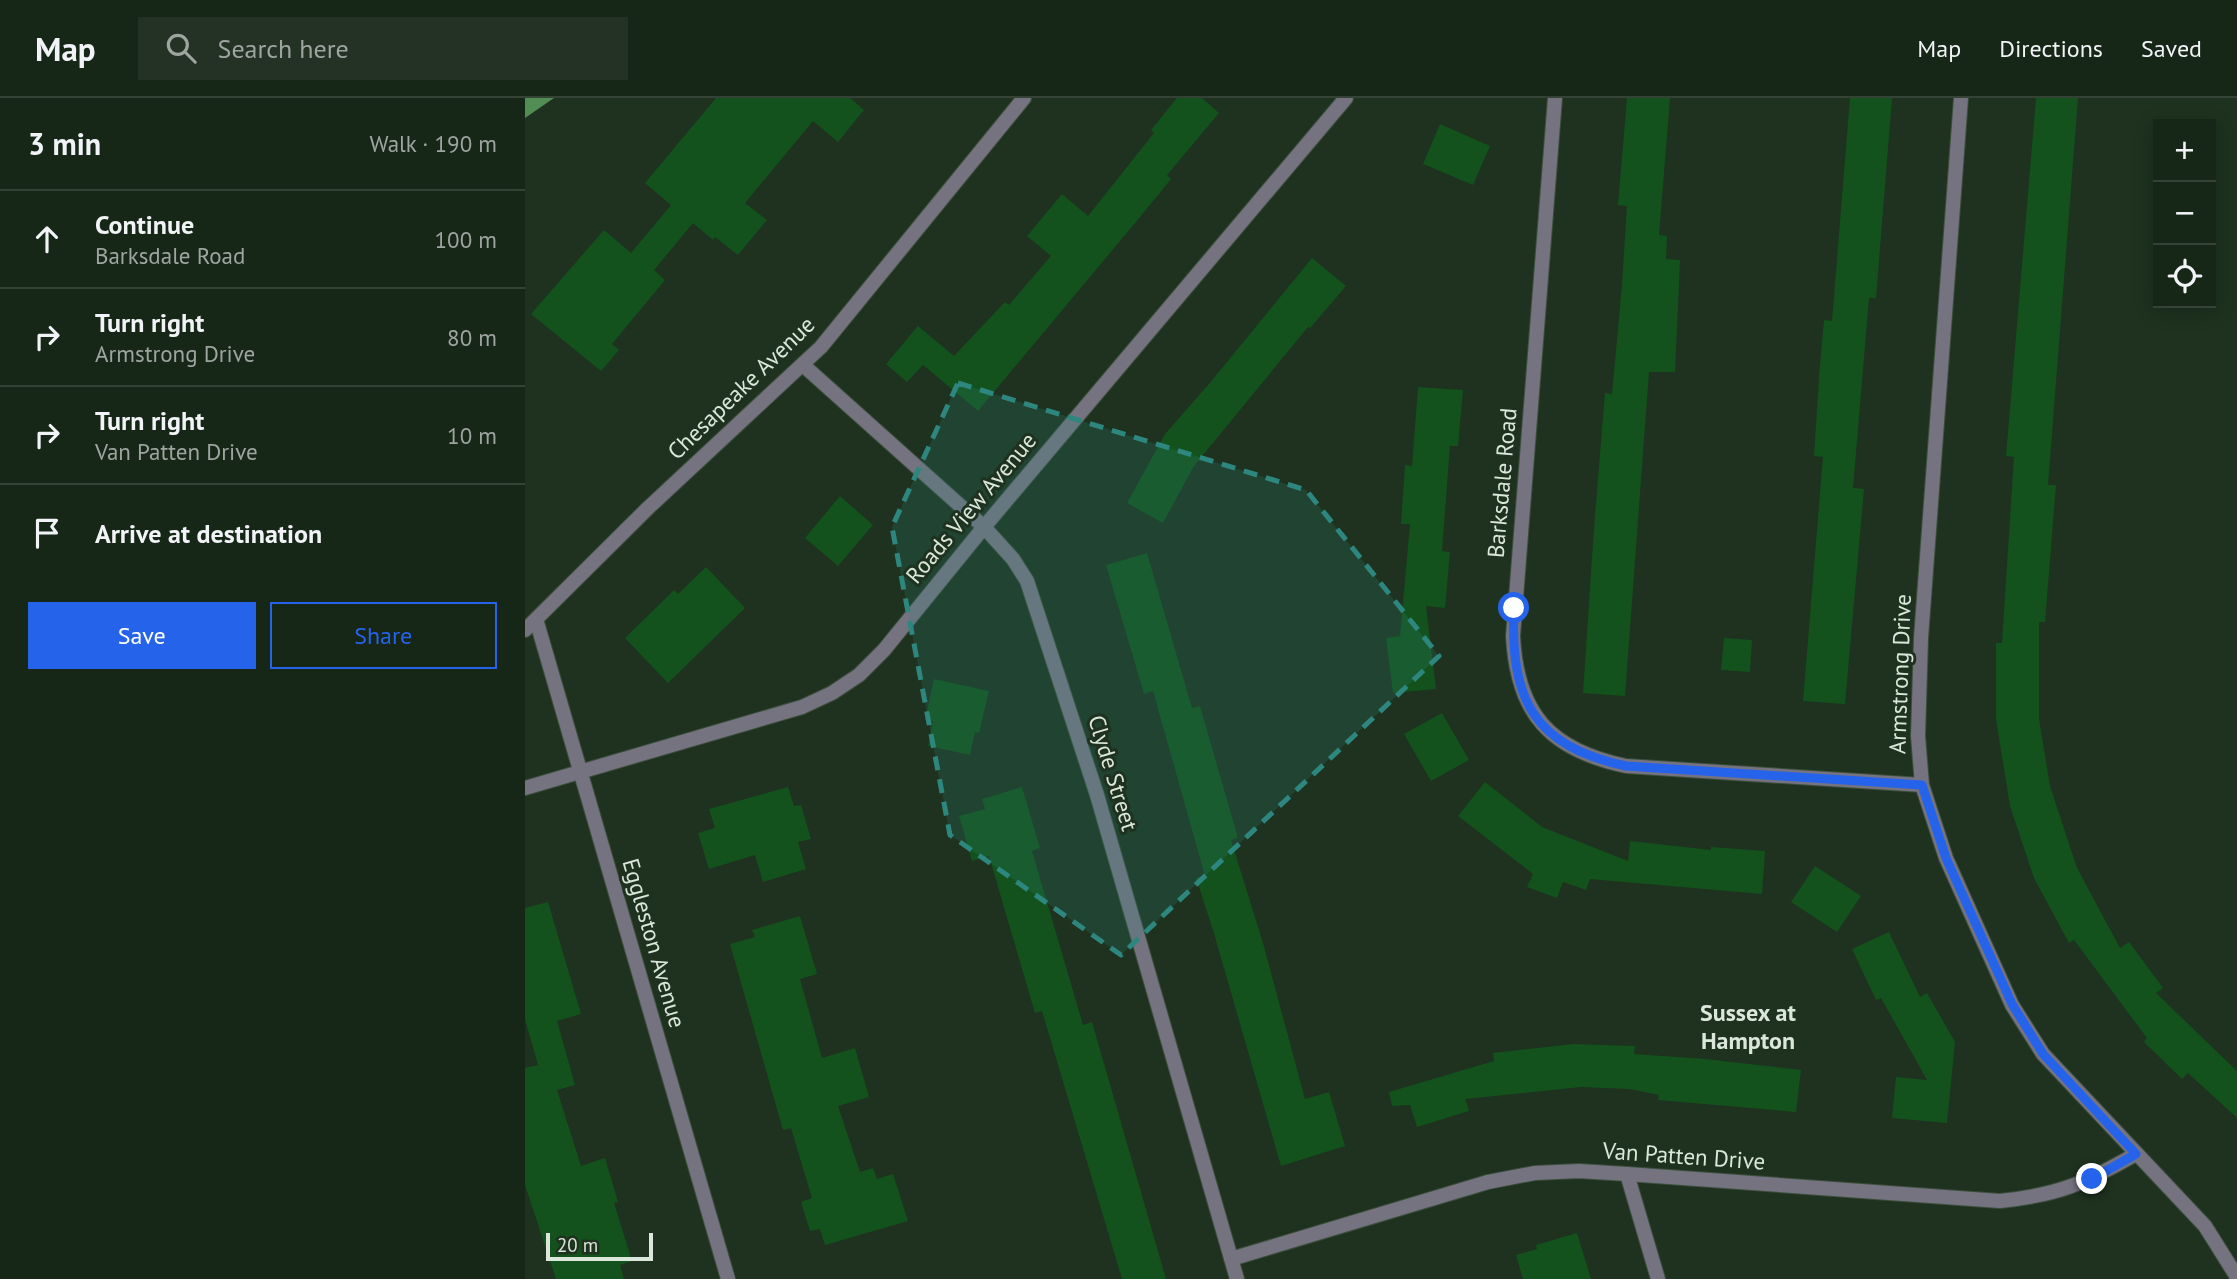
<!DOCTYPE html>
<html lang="en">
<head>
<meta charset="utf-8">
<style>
  :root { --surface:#162617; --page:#233224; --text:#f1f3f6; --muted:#9ea5a1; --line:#354336; --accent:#2563eb }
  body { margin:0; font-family:"PT Sans",sans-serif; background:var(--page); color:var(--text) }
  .controls { position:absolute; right:21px; top:21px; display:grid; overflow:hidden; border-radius:0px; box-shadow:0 4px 18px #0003 }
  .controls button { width:63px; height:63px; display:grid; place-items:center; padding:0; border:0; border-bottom:2px solid var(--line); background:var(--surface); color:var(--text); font:35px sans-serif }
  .scale { position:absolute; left:21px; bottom:18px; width:107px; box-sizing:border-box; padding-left:7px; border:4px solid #dae7da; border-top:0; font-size:19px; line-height:24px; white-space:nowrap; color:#dae7da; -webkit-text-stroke:5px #1e321f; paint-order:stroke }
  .stop { position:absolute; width:21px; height:21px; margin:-16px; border:5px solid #2563eb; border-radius:50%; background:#fff }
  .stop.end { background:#2563eb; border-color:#fff; box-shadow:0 2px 7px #0008 }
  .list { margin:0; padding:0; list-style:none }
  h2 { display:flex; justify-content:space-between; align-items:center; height:91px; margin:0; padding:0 28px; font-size:30px }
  h2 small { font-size:23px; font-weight:400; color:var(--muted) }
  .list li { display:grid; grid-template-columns:46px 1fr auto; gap:21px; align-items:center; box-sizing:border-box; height:98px; padding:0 28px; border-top:2px solid var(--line) }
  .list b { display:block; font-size:26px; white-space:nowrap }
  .list p { margin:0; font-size:23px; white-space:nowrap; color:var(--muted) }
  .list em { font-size:23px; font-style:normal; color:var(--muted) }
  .actions { display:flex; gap:14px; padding:21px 28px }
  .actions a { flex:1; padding:16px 0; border:2px solid var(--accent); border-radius:0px; text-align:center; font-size:24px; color:var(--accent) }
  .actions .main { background:var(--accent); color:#fff }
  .icon { flex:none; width:38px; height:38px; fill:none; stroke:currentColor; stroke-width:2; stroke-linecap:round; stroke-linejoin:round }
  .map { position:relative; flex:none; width:1712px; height:1181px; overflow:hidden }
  header { display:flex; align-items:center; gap:42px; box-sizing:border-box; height:98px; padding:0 35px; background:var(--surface); border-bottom:2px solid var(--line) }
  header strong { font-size:33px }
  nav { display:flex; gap:38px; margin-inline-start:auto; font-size:24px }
  .search { width:490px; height:63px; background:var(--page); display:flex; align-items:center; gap:18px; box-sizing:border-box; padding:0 24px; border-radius:0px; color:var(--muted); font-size:26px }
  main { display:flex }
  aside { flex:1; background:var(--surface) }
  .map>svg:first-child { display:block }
  .water { fill:#518d55 }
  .building { fill:#13521c }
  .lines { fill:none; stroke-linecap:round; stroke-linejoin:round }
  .street-casing { stroke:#3c4f3d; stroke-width:16 }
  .street { stroke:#757380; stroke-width:14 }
  .route { stroke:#2563eb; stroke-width:9 }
  .marked { fill:#2d877e; fill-opacity:0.2; stroke:#2d877e; stroke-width:5; stroke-dasharray:14 9; stroke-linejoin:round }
  .labels { text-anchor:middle; stroke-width:6; stroke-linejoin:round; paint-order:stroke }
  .street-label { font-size:23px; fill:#dae7da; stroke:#1e321f }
  .neighbourhood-label { font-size:24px; font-weight:bold; fill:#dae7da; stroke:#1e321f }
</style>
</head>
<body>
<header>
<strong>Map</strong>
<div class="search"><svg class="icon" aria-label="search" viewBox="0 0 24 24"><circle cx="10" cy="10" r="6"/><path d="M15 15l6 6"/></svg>Search here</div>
<nav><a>Map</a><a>Directions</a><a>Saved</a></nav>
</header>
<main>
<aside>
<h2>3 min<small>Walk · 190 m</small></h2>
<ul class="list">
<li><svg class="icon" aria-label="ahead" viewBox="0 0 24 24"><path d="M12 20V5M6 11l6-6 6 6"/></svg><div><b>Continue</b><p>Barksdale Road</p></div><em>100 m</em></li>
<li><svg class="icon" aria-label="right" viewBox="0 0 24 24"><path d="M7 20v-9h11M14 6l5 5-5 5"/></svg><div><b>Turn right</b><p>Armstrong Drive</p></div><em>80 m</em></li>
<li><svg class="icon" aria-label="right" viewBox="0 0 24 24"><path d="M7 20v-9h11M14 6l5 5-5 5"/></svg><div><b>Turn right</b><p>Van Patten Drive</p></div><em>10 m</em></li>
<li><svg class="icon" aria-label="arrive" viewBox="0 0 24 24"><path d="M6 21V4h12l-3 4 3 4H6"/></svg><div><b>Arrive at destination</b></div></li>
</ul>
<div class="actions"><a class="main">Save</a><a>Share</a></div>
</aside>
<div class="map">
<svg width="1712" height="1181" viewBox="0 0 1712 1181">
  <rect width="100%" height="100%" fill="#1e321f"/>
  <path class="water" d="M 0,0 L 29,0 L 0,20 Z"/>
  <path class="building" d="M 191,0 L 325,0 L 339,12 L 313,44 L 288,23 L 220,105 L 242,122 L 213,157 L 190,139 L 188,142 L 168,125 L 129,172 L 140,182 L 87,246 L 94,252 L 76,273 L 6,216 L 79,132 L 106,155 L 146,107 L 120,85 Z
    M 652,0 L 677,0 L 694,15 L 642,77 L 646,81 L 610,125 L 453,313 L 398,267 L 382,284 L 361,266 L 393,228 L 429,258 L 480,204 L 484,207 L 526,158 L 502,138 L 537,96 L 563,118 L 629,35 L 626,32 Z
    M 1102,0 L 1145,0 L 1134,137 L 1142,138 L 1141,161 L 1155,162 L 1150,274 L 1124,274 L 1100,598 L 1058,595 L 1069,430 L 1080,295 L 1087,296 L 1097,187 L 1102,108 L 1093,107 Z
    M 1325,0 L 1367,0 L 1351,200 L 1344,200 L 1328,390 L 1339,391 L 1320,606 L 1278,603 L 1298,359 L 1289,358 L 1294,279 L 1299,222 L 1307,223 Z
    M 1511,0 L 1553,0 L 1523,387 L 1531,387 L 1520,524 L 1514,524 L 1514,621 L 1525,688 L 1552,770 L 1595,850 L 1604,844 L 1638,890 L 1631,895 L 1712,973 L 1712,1020 L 1663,975 L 1657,981 L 1619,944 L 1622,940 L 1549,842 L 1544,845 L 1509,780 L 1485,708 L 1471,621 L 1471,545 L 1477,545 L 1489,359 L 1481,358 Z
    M 915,26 L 965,48 L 948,87 L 898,66 Z
    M 787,160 L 821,188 L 785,230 L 783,229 L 669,368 L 638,425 L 602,405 L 640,336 L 684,286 Z
    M 893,289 L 938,292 L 933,348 L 925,348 L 917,453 L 925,454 L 920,510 L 901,508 L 911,591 L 868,595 L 861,540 L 875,538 L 885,426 L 876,426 L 880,367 L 887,368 Z
    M 315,398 L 348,427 L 313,468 L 280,440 Z
    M 622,455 L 667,610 L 675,608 L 713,740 L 706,742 L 738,845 L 780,1001 L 804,994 L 820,1048 L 756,1068 L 688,832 L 671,780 L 680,778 L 628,593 L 619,596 L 581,467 Z
    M 181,469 L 220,510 L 143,585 L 100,540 L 149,492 L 153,496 Z
    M 1199,540 L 1227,542 L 1225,574 L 1196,572 Z
    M 409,581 L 464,593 L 454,635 L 450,634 L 445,657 L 403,648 L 408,623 L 400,622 Z
    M 917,615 L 944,662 L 906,683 L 879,636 Z
    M 960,684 L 1017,729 L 1103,763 L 1105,743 L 1186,752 L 1186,749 L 1240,753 L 1237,796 L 1065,781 L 1061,792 L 1038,784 L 1032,800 L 1002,789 L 1008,776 L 933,718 Z
    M 263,689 L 269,708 L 276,707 L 286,741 L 273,744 L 281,771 L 238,784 L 230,757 L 184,771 L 173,735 L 190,730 L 184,711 Z
    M 497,689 L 515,750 L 507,753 L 558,927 L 567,924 L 641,1181 L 597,1181 L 517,913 L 510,915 L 464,758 L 447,763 L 434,718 L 460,711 L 457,701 Z
    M 1290,768 L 1336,798 L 1312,834 L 1266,804 Z
    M 23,804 L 56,916 L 32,923 L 50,987 L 32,992 L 56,1068 L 80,1060 L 93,1104 L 89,1105 L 107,1163 L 95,1167 L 99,1181 L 31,1181 L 0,1087 L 0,970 L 13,967 L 0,921 L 0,810 Z
    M 275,818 L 292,876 L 275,881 L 297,960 L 330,950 L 344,999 L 313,1008 L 335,1074 L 348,1070 L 352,1081 L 368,1076 L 383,1123 L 300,1147 L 295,1131 L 285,1133 L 276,1104 L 287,1100 L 266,1030 L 258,1032 L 205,846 L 230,839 L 227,832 Z
    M 1364,834 L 1395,899 L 1402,895 L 1430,944 L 1422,1025 L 1367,1020 L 1371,979 L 1402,982 L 1356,900 L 1351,902 L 1327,851 Z
    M 1049,946 L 1110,948 L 1109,956 L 1180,961 L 1276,972 L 1271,1014 L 1133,1002 L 1134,997 L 1105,991 L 1056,989 L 940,1001 L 944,1013 L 892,1029 L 885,1007 L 867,1008 L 864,994 L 969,963 L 968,955 Z
    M 1052,1135 L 1066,1181 L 998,1181 L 991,1157 L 1012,1151 L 1011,1147 Z"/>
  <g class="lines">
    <defs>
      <path id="street" d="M 1030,0 L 988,538 C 992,616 1025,652 1101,668 L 1397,687
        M 1436,0 L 1396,540 L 1393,638 L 1397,687 L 1421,760 L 1487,907 L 1518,956 L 1680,1128 L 1712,1179
        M 278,267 L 459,429 L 488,461 L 502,483 L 572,697 L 712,1181
        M 11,521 L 203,1181
        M 0,532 L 123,410 L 296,249 L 499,0
        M 0,690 L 277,609 L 307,595 L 334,577 L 359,552 L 459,429 L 821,0
        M 1102,1076 L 1133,1181
        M 706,1161 L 963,1084 L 1010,1075 L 1054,1073 L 1102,1076 L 1475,1103 C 1534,1097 1560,1085 1611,1056"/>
    </defs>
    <use href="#street" class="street-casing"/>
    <use href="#street" class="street"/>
  </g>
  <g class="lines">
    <path class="route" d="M 989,510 C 985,601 1008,648 1101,668 L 1397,687 L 1421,760 L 1487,906 L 1518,956 L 1611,1056 L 1567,1081"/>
  </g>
  <path class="marked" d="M 433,285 L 781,392 L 914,558 L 596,857 L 425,737 L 367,429 Z"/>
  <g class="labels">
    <g class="street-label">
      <text transform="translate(216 290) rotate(-44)" y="8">Chesapeake Avenue</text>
      <text transform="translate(977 385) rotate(-85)" y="8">Barksdale Road</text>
      <text transform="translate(446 410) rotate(-50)" y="8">Roads View Avenue</text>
      <text transform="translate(1375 576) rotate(-88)" y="8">Armstrong Drive</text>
      <text transform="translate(588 675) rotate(73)" y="8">Clyde Street</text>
      <text transform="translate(129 845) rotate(74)" y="8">Eggleston Avenue</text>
      <text transform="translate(1159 1058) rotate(4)" y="8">Van Patten Drive</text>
    </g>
    <g class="neighbourhood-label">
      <text x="1223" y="923">Sussex at<tspan x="1223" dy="28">Hampton</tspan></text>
    </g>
  </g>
</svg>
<div class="controls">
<button>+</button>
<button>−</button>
<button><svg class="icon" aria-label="locate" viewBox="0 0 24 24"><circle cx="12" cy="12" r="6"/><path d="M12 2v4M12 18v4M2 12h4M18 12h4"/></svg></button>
</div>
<div class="scale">20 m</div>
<div class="stop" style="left:989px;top:510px"></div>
<div class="stop end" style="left:1567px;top:1081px"></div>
</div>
</main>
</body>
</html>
